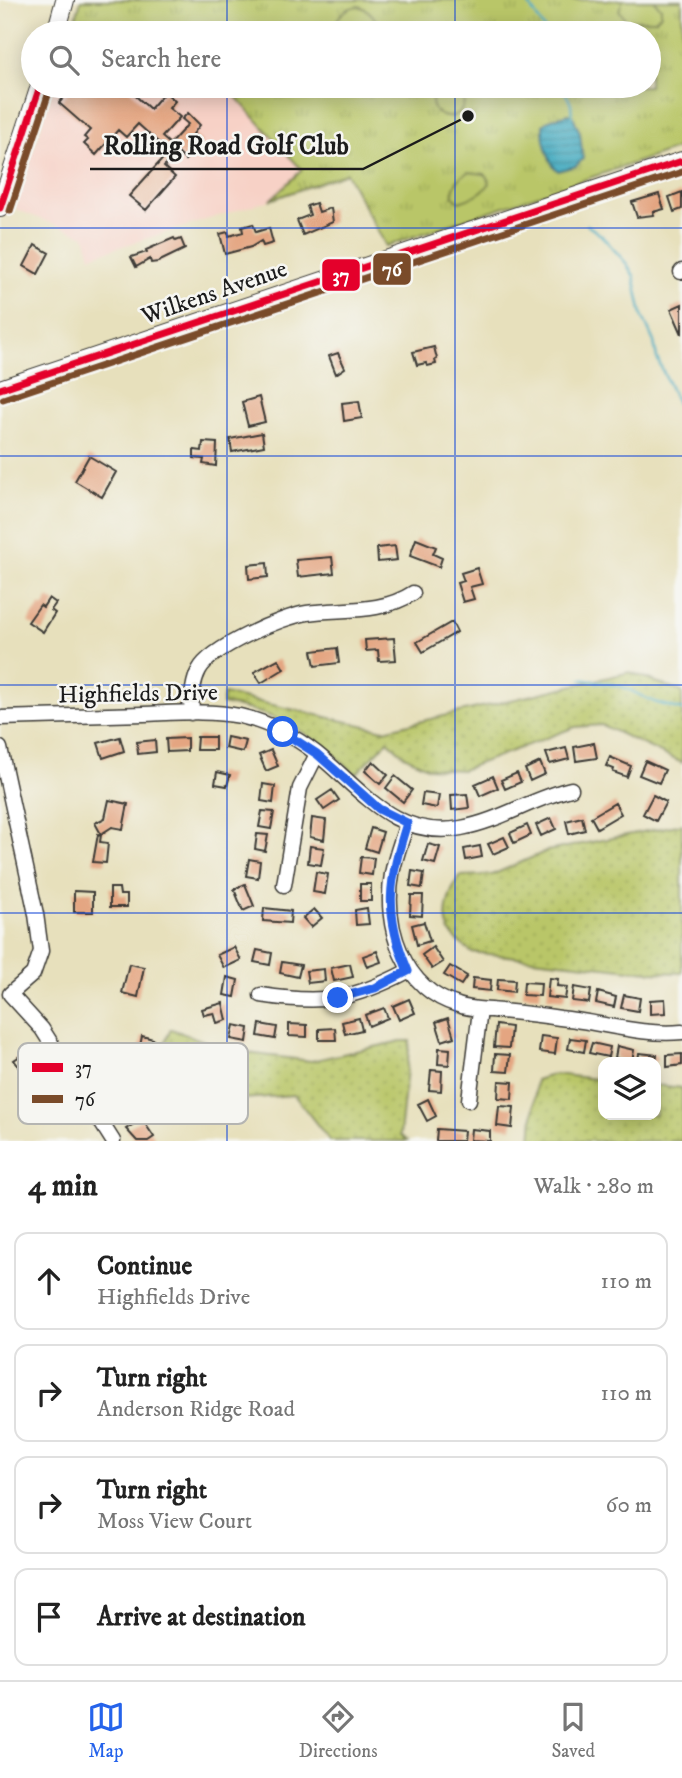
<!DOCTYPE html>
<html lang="en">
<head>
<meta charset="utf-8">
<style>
  :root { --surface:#fff; --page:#f2f2f2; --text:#222; --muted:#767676; --line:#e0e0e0; --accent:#2563eb }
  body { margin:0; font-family:"IM FELL DW Pica",serif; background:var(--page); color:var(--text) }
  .controls { position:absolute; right:21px; bottom:21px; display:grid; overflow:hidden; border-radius:14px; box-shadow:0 4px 18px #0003 }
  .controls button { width:63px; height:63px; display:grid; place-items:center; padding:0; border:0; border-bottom:2px solid var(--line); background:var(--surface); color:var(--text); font:35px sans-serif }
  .stop { position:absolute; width:21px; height:21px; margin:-16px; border:5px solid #2563eb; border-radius:50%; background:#fff }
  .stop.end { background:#2563eb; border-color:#fff; box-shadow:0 2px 7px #0008 }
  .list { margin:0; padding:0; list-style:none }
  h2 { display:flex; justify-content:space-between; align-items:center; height:91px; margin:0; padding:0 28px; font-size:30px }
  h2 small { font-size:23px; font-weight:400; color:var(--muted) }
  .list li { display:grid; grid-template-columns:46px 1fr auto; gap:21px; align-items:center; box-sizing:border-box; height:98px; margin:0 14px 14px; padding:0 14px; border:2px solid var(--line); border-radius:14px }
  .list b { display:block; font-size:26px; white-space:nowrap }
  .list p { margin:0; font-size:23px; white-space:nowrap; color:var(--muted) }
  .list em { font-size:23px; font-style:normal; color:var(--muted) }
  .icon { flex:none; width:38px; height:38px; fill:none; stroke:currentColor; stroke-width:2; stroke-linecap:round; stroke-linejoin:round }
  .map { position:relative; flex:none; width:682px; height:1141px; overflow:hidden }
  .search { position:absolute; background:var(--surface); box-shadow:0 4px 18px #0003; left:21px; right:21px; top:21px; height:77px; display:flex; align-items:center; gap:18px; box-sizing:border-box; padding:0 24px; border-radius:38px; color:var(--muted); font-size:26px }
  .sheet { height:539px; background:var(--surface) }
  nav { display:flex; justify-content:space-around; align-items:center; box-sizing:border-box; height:98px; border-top:2px solid var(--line); background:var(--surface); font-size:19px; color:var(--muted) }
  nav a { display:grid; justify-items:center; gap:4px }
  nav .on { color:var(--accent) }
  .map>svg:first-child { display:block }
  .built { fill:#f7d1c6 }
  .grass { fill:url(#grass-tufts); stroke:#6a7142; stroke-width:2 }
  .park { fill:url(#park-dots); stroke:#6a7142; stroke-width:2 }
  .pitch { fill:#b9c668; stroke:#6a7142; stroke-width:2 }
  .water { fill:url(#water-rules); stroke:#2e626e; stroke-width:2 }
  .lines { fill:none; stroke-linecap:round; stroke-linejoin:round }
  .stream { stroke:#3fa9bf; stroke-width:2.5 }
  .building { fill:#e4a581 }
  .minor-casing { stroke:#3a3934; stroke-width:17 }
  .major-casing { stroke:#3a3934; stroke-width:20 }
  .minor { stroke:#fff; stroke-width:14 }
  .major { stroke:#fff; stroke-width:18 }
  .bus-1-casing { stroke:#f6f6f2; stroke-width:12 }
  .bus-2-casing { stroke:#f6f6f2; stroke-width:12 }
  .bus-1 { stroke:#e4002b; stroke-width:7 }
  .bus-2 { stroke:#7a4b2a; stroke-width:7 }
  .route { stroke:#2563eb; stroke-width:9 }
  .grid { fill:none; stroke:#1d4ed8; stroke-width:2; stroke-opacity:0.55 }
  .labels { text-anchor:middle; stroke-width:5; stroke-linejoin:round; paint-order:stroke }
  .street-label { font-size:24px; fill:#1c1c1c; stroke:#f6f6f2 }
  .key { fill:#f6f6f2; stroke:#b5b5b2; stroke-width:2 }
  .key-label { font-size:19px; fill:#1c1c1c }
  .leader { fill:none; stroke:#1c1c1c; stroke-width:2.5 }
  .callout-dot { fill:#1c1c1c; stroke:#f6f6f2; stroke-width:2.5 }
  .callout-label { font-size:26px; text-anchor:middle; font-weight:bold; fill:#1c1c1c; stroke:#f6f6f2; stroke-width:5; stroke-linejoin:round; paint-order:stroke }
  .line-badge { stroke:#f6f6f2; stroke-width:2.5 }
  .badge-label { font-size:19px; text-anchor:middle; font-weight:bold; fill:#fff }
</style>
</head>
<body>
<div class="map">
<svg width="682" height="1141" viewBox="0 0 682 1141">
  <defs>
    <pattern id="grass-tufts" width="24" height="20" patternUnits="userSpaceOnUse" patternTransform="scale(1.75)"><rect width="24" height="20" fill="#b9c668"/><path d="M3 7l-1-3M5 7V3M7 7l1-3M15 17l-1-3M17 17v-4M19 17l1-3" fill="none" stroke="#9eaa5a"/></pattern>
    <pattern id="park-dots" width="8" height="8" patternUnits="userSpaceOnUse" patternTransform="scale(1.75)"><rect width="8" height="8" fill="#b9c668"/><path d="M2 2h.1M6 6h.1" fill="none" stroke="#9eaa5a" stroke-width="1.8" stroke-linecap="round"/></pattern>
    <pattern id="water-rules" width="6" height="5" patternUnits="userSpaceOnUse" patternTransform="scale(1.75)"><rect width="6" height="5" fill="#3fa9bf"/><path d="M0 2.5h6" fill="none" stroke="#34899a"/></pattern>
  </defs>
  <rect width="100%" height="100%" fill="#f6f6f2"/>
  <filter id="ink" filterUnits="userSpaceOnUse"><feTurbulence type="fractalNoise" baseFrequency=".0143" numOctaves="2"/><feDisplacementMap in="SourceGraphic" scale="14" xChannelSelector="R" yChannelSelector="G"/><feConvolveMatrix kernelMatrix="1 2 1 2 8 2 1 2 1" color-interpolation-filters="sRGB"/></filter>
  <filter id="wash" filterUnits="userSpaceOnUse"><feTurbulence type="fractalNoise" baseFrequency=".00686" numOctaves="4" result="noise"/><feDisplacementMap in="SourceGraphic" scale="28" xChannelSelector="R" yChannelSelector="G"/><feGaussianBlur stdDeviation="1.57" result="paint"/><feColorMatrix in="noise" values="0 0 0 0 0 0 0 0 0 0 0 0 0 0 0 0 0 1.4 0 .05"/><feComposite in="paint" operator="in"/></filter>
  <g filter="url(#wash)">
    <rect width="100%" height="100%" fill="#e7e0bc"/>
    <path class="built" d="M 54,86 L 226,86 L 302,171 L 270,200 L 91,256 L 85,236 L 15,209 Z"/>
    <path class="grass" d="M 81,0 L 682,0 L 682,147 L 386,246 L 346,173 L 270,200 L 302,170 L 226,86 L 649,86 L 649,33 L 90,33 L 73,28 Z"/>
    <path class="park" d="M 630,672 L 682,692 L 682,763 L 602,725 L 575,727 L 462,770 L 429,768 L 406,757 L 388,741 L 356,774 C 311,734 284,714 222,704 L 224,694 L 384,730 Z
      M 682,824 L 682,973 L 648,972 L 471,952 C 464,946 454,939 450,932 C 441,913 450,893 459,876 L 492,875 L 547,851 Z
      M 171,1029 L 231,1051 L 311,1061 L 401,1041 L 410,1041 L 400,1135 L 407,1141 L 330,1141 L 294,1095 L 174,1104 L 146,1083 Z
      M 555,1074 L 603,1080 L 603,1115 L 656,1115 L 656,1085 L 682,1088 L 682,1141 L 531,1141 L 536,1080 Z"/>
    <path class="pitch" d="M 623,0 L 653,0 L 661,8 L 661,14 L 655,20 L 626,20 L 619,10 Z
      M 359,6 C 370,10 379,20 378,32 L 338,33 C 331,19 346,7 359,6 Z
      M432 101a16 16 0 1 1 32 0a16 16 0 1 1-32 0Z
      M 468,172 L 485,174 L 490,183 C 484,192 470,199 459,202 L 453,196 C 452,186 459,177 468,172 Z"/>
    <path class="water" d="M 568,114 L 573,116 L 580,133 L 583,159 L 576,166 L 558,171 C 548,163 542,138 543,125 L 549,120 Z"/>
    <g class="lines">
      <path class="stream" d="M 526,0 L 547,33
        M 562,86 L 571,104 L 572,118
        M 587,225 L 601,235 L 626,263 L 634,276 L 642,315 L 654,342 L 657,358 L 682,414
        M 581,679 L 621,686 L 654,702 L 682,710"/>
    </g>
    <g id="blocks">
      <path class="building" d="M 66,86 L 120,86 L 125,90 L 127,88 L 150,109 L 165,92 L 175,101 L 169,108 L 180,117 L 162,137 L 170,144 L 188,124 L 182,119 L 188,113 L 200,125 L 193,134 L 202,142 L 185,160 L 177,152 L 164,167 L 175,177 L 146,210 L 129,196 L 169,152 L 138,124 L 126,137 L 118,130 L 96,155 L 84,144 L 88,140 L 84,137 L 90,130 L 59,103 L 68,93 L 63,89 Z
        M 682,192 L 682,209 L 674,212 L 669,197 Z
        M 659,194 L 664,209 L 653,212 L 654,215 L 637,217 L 632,202 Z
        M 316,203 L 319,212 L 331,208 L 333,222 L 303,235 L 297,220 L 310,215 L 307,206 Z
        M 253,224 L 256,232 L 269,228 L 273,243 L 263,246 L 261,241 L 251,247 L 225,254 L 220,234 L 228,232 L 229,236 L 243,232 L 242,227 Z
        M 174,238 L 176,241 L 181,239 L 185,249 L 158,262 L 151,263 L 150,259 L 136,267 L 131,257 L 147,252 L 146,250 Z
        M 35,245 L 49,253 L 38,274 L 24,266 Z
        M 682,304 L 682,334 L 671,309 Z
        M 434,347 L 437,359 L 435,360 L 436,364 L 427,366 L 426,363 L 417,365 L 413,352 Z
        M 338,353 L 345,368 L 336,374 L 329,356 Z
        M 259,397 L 265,422 L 248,426 L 242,402 Z
        M 359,401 L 362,418 L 344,421 L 342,403 Z
        M 262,433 L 264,446 L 232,452 L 230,439 Z
        M 203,442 L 217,443 L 216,466 L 203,464 L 204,459 L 194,458 L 194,450 L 202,451 Z
        M 89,456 L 116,472 L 102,497 L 75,481 Z
        M 416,539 L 436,547 L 433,554 L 442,558 L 439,567 L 410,556 Z
        M 395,546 L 397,560 L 378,562 L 377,548 Z
        M 332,557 L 334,573 L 298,577 L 296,560 Z
        M 267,563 L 268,577 L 249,579 L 248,565 Z
        M 477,568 L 482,584 L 470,587 L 474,599 L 463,602 L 457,583 L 464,581 L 461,573 Z
        M 49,598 L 56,603 L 51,610 L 55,613 L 43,632 L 28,622 L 40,605 L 43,607 Z
        M 452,622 L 457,632 L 423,652 L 417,642 Z
        M 394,638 L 396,660 L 379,661 L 378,650 L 366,651 L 365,640 Z
        M 337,648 L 339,663 L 315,666 L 312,651 Z
        M 278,659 L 284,669 L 261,683 L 254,672 Z
        M 120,737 L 124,751 L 103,758 L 98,743 Z
        M 197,737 L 215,737 L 215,750 L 196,750 Z
        M 227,737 L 246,741 L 243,752 L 225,748 Z
        M 187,738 L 187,751 L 167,752 L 166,739 Z
        M 155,740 L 156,752 L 138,754 L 137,742 Z
        M 594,743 L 597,758 L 576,761 L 574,747 Z
        M 566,748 L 569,759 L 550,764 L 546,753 Z
        M 271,750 L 278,766 L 266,771 L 259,755 Z
        M 610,757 L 631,766 L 627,777 L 613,772 L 614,769 L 606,766 Z
        M 373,761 L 388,775 L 380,784 L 365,771 Z
        M 645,761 L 665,770 L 659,783 L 639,775 Z
        M 540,762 L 545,774 L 530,781 L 525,769 Z
        M 217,772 L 230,775 L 227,786 L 215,784 Z
        M 517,773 L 521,782 L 505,789 L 501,780 Z
        M 395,776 L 412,790 L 403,802 L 386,788 Z
        M 493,776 L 498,788 L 480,796 L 475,784 Z
        M 263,784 L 275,786 L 273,803 L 261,801 Z
        M 332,790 L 339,800 L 324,810 L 317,800 Z
        M 423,793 L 439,795 L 437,808 L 421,805 Z
        M 467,794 L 469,808 L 452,810 L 451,795 Z
        M 653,795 L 666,802 L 656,821 L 643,814 Z
        M 109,800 L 128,804 L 123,829 L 112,827 L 101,834 L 95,823 L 105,818 Z
        M 615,803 L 621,814 L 597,828 L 591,817 Z
        M 262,811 L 274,812 L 271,829 L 259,827 Z
        M 582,817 L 585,830 L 569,834 L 566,821 Z
        M 312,818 L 326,820 L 324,840 L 310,837 Z
        M 551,818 L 556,829 L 541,836 L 536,825 Z
        M 527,825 L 531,835 L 514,843 L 510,833 Z
        M 371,828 L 383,832 L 377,852 L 365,848 Z
        M 98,834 L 101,835 L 100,842 L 108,843 L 106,863 L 93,862 Z
        M 257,834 L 268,835 L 265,851 L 255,849 Z
        M 504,837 L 509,847 L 493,854 L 488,844 Z
        M 428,844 L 440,847 L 435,864 L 423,861 Z
        M 310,846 L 324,848 L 321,865 L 308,863 Z
        M 480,846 L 482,857 L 466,860 L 464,849 Z
        M 361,857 L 374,858 L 372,875 L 359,873 Z
        M 249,859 L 260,861 L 258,878 L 246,876 Z
        M 412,871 L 424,873 L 422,888 L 410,886 Z
        M 316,872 L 328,874 L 325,894 L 313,892 Z
        M 245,884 L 254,906 L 243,911 L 234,889 Z
        M 360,884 L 371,884 L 371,901 L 360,901 Z
        M 110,888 L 119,888 L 120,895 L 127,895 L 127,907 L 110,907 Z
        M 74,891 L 93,892 L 93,912 L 74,912 Z
        M 411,895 L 423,895 L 422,916 L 410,915 Z
        M 264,908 L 291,911 L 290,923 L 263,921 Z
        M 367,908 L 369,924 L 356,925 L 355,910 Z
        M 314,909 L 322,918 L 311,927 L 303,918 Z
        M 424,922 L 430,941 L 417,945 L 412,925 Z
        M 234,947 L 241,960 L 224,968 L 217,955 Z
        M 433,947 L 443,962 L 432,969 L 422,955 Z
        M 257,950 L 272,953 L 270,965 L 254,962 Z
        M 377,951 L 381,962 L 367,967 L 363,956 Z
        M 282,962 L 301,965 L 298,977 L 280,973 Z
        M 129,964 L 144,967 L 138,997 L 122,993 Z
        M 350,964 L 353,977 L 334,981 L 331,968 Z
        M 450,966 L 467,976 L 461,985 L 444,975 Z
        M 324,969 L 325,981 L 308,983 L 306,971 Z
        M 227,977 L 238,980 L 235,997 L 224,995 Z
        M 473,978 L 491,980 L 490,991 L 472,989 Z
        M 549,978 L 558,979 L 557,986 L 567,987 L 565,999 L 547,997 Z
        M 498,979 L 515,980 L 514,992 L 497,990 Z
        M 524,982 L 541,983 L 540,996 L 523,995 Z
        M 574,987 L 591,990 L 589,1003 L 572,1001 Z
        M 598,992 L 616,997 L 614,1007 L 596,1003 Z
        M 624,995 L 640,998 L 638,1011 L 621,1008 Z
        M 409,999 L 415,1013 L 399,1020 L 393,1006 Z
        M 665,999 L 666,1013 L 650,1014 L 650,1000 Z
        M 223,1003 L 227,1020 L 217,1023 L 214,1013 L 204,1015 L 202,1009 Z
        M 384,1008 L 388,1018 L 369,1026 L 365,1015 Z
        M 359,1018 L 362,1030 L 345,1034 L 342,1022 Z
        M 448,1018 L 454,1037 L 442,1041 L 436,1022 Z
        M 260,1024 L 277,1027 L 275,1039 L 258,1036 Z
        M 289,1024 L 307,1025 L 307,1037 L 289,1036 Z
        M 234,1025 L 249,1028 L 247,1042 L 231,1039 Z
        M 496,1025 L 511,1027 L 509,1048 L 494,1047 Z
        M 335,1028 L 336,1040 L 319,1040 L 319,1029 Z
        M 142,1036 L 153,1039 L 149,1053 L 139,1051 Z
        M 541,1036 L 557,1038 L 555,1054 L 539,1052 Z
        M 570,1038 L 586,1040 L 584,1052 L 568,1049 Z
        M 592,1043 L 610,1047 L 608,1057 L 589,1053 Z
        M 617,1046 L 634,1050 L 632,1062 L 615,1058 Z
        M 439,1048 L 450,1049 L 449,1065 L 438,1064 Z
        M 26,1052 L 31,1060 L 36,1057 L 42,1066 L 30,1074 L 27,1070 L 23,1072 L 14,1060 Z
        M 639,1053 L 657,1055 L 656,1062 L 638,1062 Z
        M 495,1054 L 510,1055 L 508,1072 L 494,1071 Z
        M 682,1054 L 682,1065 L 667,1067 L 667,1055 Z
        M 431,1070 L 442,1071 L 441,1091 L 429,1090 Z
        M 499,1081 L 513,1082 L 512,1099 L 498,1098 Z
        M 428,1099 L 436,1116 L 427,1121 L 418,1104 Z
        M 499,1106 L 514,1107 L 512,1128 L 497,1126 Z
        M 142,1119 L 154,1137 L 148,1141 L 137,1141 L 126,1129 Z
        M 437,1129 L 464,1131 L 463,1141 L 436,1141 Z
        M 471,1129 L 490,1131 L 490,1141 L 470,1140 Z"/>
    </g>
  </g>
  <g filter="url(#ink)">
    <use href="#blocks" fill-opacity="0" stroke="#3a3934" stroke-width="2"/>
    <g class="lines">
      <defs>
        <path id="minor" d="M 681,272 L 682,271
          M 191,713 C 192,698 192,683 199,670 C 211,647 282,617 307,613 C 343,608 381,614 413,593
          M 0,718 C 48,717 96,715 144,714 C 175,713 209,710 240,716 C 267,722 294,736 316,753 C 361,789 395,840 461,828 C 500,821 533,798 571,789
          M 0,748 L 36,914 L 41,951 L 33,974 L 10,994 L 42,1029 L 113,1141
          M 407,823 C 402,840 395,857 392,874 C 383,927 403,989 458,1005 C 472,1010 487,1009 501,1011 C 521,1013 540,1015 560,1018 C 601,1022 641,1036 682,1032
          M 284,885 L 300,788 L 317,754
          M 261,995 C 323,1005 353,1000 408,971
          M 469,1100 L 480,1010"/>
        <path id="major" d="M 56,33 L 65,0
          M 0,208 L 40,86
          M 0,389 L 682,161"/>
      </defs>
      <use href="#minor" class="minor-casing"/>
      <use href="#major" class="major-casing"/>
      <use href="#minor" class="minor"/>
      <use href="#major" class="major"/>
      <defs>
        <path id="bus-1" d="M 0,208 L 40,86
          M 0,389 L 682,161"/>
        <path id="bus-2" d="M 10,211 L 50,89
          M 3,399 L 682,172"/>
      </defs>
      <use href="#bus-1" class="bus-1-casing"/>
      <use href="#bus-2" class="bus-2-casing"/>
      <use href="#bus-1" class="bus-1"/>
      <use href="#bus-2" class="bus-2"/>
    </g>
  </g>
  <g class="lines" filter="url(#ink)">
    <path class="route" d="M 283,732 L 317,754 L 379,809 L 407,823 C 389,881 383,913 408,971 L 375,988 L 338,998"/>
  </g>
  <path class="grid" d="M 227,0 L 227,33M 455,0 L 455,33M 227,86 L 227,1141M 455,86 L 455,1141M 0,228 L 682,228M 0,456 L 682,456M 0,685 L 682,685M 0,913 L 682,913"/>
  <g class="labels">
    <g class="street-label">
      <text transform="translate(214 292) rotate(-19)" y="8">Wilkens Avenue</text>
      <text transform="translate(138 693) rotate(-1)" y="8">Highfields Drive</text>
    </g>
  </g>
  <rect x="18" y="1043" width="230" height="81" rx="10" class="key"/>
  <rect x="32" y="1063" width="31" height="9" fill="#e4002b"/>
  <rect x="32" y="1095" width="31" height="8" fill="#7a4b2a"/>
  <g class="key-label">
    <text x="75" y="1074">37</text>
    <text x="75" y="1106">76</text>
  </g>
  <path class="leader" d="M468 116L363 169H90"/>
  <circle class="callout-dot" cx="468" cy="116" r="7"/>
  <g class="callout-label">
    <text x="226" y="154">Rolling Road Golf Club</text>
  </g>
  <g class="line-badge">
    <rect x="372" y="252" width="40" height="34" rx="7" fill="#7a4b2a"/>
    <rect x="321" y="258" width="40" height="34" rx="7" fill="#e4002b"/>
  </g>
  <g class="badge-label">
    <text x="392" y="276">76</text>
    <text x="341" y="282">37</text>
  </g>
</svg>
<div class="controls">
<button><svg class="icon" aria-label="layers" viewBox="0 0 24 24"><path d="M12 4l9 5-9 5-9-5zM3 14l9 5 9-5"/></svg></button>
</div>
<div class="stop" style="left:283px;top:732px"></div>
<div class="stop end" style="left:338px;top:998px"></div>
<div class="search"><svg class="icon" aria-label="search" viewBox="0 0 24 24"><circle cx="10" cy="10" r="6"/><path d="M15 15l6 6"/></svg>Search here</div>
</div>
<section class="sheet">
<h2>4 min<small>Walk · 280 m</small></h2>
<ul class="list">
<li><svg class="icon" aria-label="ahead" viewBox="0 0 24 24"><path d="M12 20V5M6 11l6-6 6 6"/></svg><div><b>Continue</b><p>Highfields Drive</p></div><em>110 m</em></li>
<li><svg class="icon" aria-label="right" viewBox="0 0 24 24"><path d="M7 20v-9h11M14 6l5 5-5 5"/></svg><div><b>Turn right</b><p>Anderson Ridge Road</p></div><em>110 m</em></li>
<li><svg class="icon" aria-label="right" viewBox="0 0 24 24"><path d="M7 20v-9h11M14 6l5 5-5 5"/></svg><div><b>Turn right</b><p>Moss View Court</p></div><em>60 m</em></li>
<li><svg class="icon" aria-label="arrive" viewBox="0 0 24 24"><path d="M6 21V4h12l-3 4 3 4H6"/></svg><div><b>Arrive at destination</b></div></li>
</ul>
</section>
<nav>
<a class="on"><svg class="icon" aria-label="map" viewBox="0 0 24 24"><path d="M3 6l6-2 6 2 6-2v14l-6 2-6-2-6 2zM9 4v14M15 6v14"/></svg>Map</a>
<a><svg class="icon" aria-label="directions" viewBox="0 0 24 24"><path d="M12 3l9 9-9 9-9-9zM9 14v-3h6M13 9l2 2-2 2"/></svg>Directions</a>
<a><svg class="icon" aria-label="saved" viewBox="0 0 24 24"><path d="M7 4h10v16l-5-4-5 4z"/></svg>Saved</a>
</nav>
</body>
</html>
